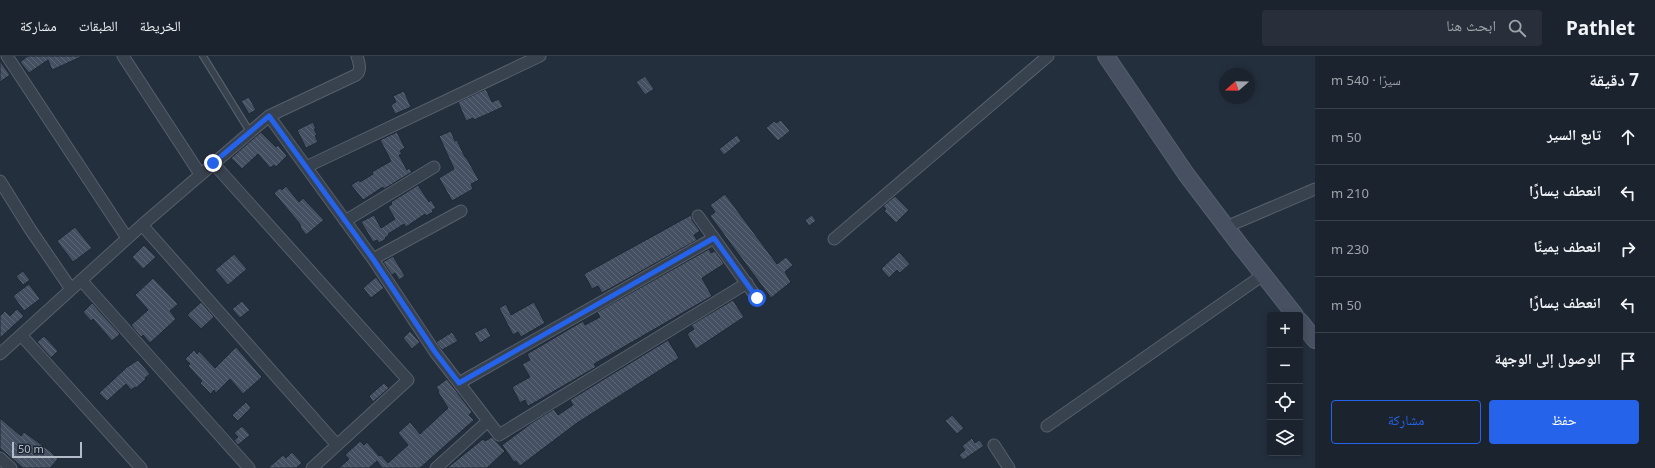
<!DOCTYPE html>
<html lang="ar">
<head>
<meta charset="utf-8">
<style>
  :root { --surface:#1b232e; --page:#282f3a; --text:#f1f3f6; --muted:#a0a4aa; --line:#39404a; --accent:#2563eb }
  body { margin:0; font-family:"Noto Sans","Noto Naskh Arabic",sans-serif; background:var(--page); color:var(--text); direction:rtl }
  .controls { position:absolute; right:12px; bottom:12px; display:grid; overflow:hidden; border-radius:4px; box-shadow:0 2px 6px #0003 }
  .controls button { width:36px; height:36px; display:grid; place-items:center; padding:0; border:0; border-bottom:1px solid var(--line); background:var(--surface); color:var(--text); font:20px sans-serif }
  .compass { position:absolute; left:1219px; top:12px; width:36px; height:36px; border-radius:50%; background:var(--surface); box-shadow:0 2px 6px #0003; rotate:250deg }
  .scale { position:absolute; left:12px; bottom:10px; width:70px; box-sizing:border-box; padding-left:4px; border:2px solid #b4bcc9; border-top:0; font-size:11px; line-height:14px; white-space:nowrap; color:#b4bcc9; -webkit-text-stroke:3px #1d2633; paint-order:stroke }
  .stop { position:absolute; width:12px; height:12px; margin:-9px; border:3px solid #2563eb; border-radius:50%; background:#fff }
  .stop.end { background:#2563eb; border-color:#fff; box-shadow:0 1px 4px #0008 }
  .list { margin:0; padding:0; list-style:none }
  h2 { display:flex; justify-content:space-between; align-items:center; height:52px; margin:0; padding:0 16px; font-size:17px }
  h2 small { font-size:13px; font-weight:400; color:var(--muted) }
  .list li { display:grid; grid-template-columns:26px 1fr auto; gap:12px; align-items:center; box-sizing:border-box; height:56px; padding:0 16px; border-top:1px solid var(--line) }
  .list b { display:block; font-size:15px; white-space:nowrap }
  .list em { font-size:13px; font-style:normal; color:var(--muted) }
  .actions { display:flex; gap:8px; padding:12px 16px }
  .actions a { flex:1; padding:9px 0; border:1px solid var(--accent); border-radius:4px; text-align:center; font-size:14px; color:var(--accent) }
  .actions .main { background:var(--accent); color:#fff }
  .icon { flex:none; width:22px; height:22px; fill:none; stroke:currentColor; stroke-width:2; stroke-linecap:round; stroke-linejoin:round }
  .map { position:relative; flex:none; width:1315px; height:412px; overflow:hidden; direction:ltr }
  header { display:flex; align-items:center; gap:24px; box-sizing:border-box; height:56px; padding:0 20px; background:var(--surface); border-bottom:1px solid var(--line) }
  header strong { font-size:19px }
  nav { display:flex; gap:22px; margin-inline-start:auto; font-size:14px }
  .search { width:280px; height:36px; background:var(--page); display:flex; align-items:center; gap:10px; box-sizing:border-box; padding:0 14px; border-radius:4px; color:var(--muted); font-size:15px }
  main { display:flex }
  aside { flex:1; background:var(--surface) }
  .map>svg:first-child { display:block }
  .building { fill:url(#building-back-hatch); stroke:#1f2835 }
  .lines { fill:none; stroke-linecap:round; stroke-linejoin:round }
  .service-casing { stroke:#565f6c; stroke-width:8 }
  .minor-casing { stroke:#565f6c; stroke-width:13 }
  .secondary-casing { stroke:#565f6c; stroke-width:18 }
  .service { stroke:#38414e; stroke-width:5.5 }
  .minor { stroke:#38414e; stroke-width:11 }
  .secondary { stroke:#465061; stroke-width:16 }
  .route { stroke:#2563eb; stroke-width:5 }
</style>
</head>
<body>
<header>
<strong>Pathlet</strong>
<div class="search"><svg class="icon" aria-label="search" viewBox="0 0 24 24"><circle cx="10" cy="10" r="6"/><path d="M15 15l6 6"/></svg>ابحث هنا</div>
<nav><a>الخريطة</a><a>الطبقات</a><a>مشاركة</a></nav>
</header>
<main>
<aside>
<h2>7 دقيقة<small>سيرًا · 540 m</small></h2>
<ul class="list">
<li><svg class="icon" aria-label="ahead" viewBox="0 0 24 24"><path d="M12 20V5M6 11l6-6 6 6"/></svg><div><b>تابع السير</b></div><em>50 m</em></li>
<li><svg class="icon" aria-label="left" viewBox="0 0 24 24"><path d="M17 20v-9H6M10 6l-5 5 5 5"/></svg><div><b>انعطف يسارًا</b></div><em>210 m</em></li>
<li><svg class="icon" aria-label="right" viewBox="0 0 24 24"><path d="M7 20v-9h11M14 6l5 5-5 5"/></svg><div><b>انعطف يمينًا</b></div><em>230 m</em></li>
<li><svg class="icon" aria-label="left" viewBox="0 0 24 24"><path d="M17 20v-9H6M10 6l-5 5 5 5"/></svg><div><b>انعطف يسارًا</b></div><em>50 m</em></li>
<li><svg class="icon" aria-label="arrive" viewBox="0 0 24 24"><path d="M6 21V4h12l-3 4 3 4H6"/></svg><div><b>الوصول إلى الوجهة</b></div></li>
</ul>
<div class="actions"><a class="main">حفظ</a><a>مشاركة</a></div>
</aside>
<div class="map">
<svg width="1315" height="412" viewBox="0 0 1315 412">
  <defs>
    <pattern id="building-back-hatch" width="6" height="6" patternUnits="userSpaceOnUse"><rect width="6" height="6" fill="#455162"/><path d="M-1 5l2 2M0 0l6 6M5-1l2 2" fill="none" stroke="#5d6877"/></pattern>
  </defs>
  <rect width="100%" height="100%" fill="#242f3e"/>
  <path class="building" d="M 28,0 L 83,0 L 52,14 L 48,4 L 29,17 L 20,6 Z
    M 0,5 L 10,19 L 0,26 Z
    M 645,20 L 654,33 L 645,39 L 636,26 Z
    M 486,33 L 492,46 L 499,43 L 503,51 L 474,64 L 473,62 L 466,65 L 458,46 Z
    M 404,35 L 411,51 L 395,58 L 391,49 L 396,46 L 393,40 Z
    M 249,41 L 256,54 L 249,58 L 241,45 Z
    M 781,64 L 790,75 L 778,85 L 766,72 L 774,65 L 776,67 Z
    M 313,66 L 316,73 L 314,73 L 317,79 L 315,80 L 318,86 L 306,92 L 297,74 Z
    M 451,75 L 455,85 L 457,84 L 465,101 L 466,101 L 479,124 L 471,128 L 473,133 L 452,145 L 439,122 L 454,113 L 439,80 Z
    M 261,76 L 276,91 L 278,89 L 287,100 L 276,111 L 274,109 L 270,112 L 258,98 L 242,113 L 231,102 Z
    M 397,76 L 405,92 L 400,95 L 402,98 L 399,99 L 407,114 L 409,112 L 412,116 L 384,133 L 383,131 L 363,144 L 351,129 L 359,124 L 360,126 L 373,118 L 372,116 L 391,105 L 380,84 Z
    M 737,79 L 741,85 L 724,99 L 719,93 Z
    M 418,129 L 429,146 L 431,144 L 436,152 L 432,154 L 433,156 L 426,160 L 425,158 L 406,171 L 404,168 L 388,178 L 389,179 L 385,182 L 386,183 L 379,187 L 377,184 L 373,186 L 361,166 L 374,159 L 381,172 L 395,163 L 388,151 L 392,148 L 391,146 Z
    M 286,130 L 299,146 L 303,142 L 324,164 L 306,179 L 300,171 L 301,170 L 299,167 L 274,137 L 280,132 L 282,134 Z
    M 725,138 L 777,208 L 786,201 L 793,209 L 785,216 L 791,226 L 771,242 L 710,160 L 715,156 L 710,149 Z
    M 895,140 L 909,154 L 896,167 L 884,155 L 886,153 L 883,150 Z
    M 691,159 L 692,164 L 700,175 L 694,179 L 697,184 L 602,237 L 598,230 L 592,233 L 584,218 Z
    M 812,159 L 816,165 L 809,170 L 805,164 Z
    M 75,171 L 92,192 L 73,206 L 57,185 Z
    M 144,189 L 156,201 L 143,213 L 132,201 Z
    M 709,193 L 711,197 L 715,195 L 724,208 L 702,222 L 712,240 L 594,308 L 596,311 L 532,348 L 528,350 L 525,344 L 520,347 L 512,331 L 530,321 L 522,308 L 530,304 L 527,298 L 583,265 L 585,269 L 600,261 L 597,256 Z
    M 899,196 L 910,208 L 900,217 L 897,214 L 889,222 L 881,213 Z
    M 234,198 L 247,213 L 228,229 L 215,214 Z
    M 393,200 L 405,220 L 399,224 L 395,217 L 392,219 L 383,206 Z
    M 23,215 L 30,224 L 23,229 L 16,220 Z
    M 376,221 L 384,232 L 371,242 L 363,232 Z
    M 153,222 L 178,248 L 170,255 L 176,263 L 150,287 L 143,279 L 141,281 L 131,269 L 148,254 L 135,239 Z
    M 29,228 L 40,243 L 24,255 L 13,240 Z
    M 733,244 L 744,261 L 696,293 L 687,278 L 694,273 L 691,269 Z
    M 242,245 L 250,254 L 240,262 L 232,253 Z
    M 201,246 L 214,261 L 201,273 L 187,259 Z
    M 534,246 L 545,267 L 521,281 L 518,276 L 513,279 L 499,252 L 506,248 L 511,259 Z
    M 92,247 L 120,278 L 112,285 L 93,263 L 91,265 L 83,256 Z
    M 17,253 L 24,260 L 0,282 L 0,260 L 5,255 L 10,260 Z
    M 486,271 L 491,280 L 480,287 L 474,277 Z
    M 410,275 L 420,286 L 412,293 L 403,282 Z
    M 452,276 L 458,285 L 442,294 L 436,286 Z
    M 44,280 L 58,295 L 51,302 L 37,286 Z
    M 668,284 L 679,302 L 577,367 L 520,410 L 516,405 L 514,406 L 502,389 L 533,366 L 554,353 L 558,359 L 573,349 L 570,344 Z
    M 236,291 L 262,321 L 243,338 L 230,323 L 216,337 L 214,334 L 211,338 L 200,327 L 202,325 L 188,310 L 190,308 L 185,303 L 194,294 L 197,298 L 199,295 L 215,312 Z
    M 138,304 L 150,318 L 145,322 L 146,323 L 136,332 L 135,331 L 131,334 L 126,328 L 107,345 L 99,337 L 127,311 Z
    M 447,323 L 472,356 L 469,359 L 474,364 L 420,412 L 382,412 L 377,405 L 369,412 L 339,412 L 349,403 L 345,399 L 360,385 L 364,389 L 367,386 L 379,400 L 381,399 L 388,407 L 408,389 L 398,377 L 410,366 L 420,378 L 448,352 L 438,336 L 439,335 L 436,331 Z
    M 384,327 L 389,332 L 373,346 L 369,340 Z
    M 246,346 L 251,352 L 238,365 L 232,359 Z
    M 952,359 L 964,372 L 957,378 L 945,365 Z
    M 0,362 L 21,380 L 24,376 L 50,395 L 58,403 L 50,412 L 23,412 L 0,392 Z
    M 242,370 L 250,379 L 238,389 L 234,384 L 238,381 L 234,377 Z
    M 492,381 L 505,395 L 487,412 L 447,412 L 483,383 L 485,385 Z
    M 972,382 L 975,387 L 979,384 L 984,390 L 963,404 L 959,399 L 965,394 L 962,390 Z
    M 292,396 L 302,407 L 296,412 L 268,412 L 283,399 L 286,402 Z"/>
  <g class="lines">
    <defs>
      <path id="service" d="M 203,0 L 250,76"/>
      <path id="minor" d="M 7,0 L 127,182
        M 123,0 L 200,118
        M 269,60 L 356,19 C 362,14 359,7 357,0
        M 213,107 L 408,324 L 312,412
        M 306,111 L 540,0
        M 0,125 L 30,173 L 71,233
        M 698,160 L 757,242
        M 345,165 L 434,111
        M 142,169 L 337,389
        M 1226,171 L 1315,133
        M 834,183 L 1048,0
        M 373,203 L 461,155
        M 81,224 L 249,412
        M 21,279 L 141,412
        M 0,298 L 142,169 L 269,60 L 373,203 L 435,296 L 499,379 L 747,227
        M 459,327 L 714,182
        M 1047,370 L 1263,219
        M 994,389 L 1009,412
        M 0,402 L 11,412
        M 436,412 L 488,365"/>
      <path id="secondary" d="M 1106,0 L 1186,118 L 1239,188 L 1295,259
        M 1300,265 L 1315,284"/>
    </defs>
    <use href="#service" class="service-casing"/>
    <use href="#minor" class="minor-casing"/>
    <use href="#secondary" class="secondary-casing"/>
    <use href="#service" class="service"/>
    <use href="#minor" class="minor"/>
    <use href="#secondary" class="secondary"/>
  </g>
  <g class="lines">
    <path class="route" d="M 213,107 L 269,60 L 373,203 L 435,296 L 459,327 L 714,182 L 757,242"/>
  </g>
</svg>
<div class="controls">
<button>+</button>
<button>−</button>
<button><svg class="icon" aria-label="locate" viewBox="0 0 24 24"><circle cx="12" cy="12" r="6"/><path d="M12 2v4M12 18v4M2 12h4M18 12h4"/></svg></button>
<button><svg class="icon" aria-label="layers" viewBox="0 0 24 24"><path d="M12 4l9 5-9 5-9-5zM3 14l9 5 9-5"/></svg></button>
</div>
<svg class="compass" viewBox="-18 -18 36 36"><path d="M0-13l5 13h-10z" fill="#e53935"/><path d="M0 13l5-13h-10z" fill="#a0a4aa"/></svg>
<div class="scale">50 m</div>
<div class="stop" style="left:757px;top:242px"></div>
<div class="stop end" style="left:213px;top:107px"></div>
</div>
</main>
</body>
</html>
